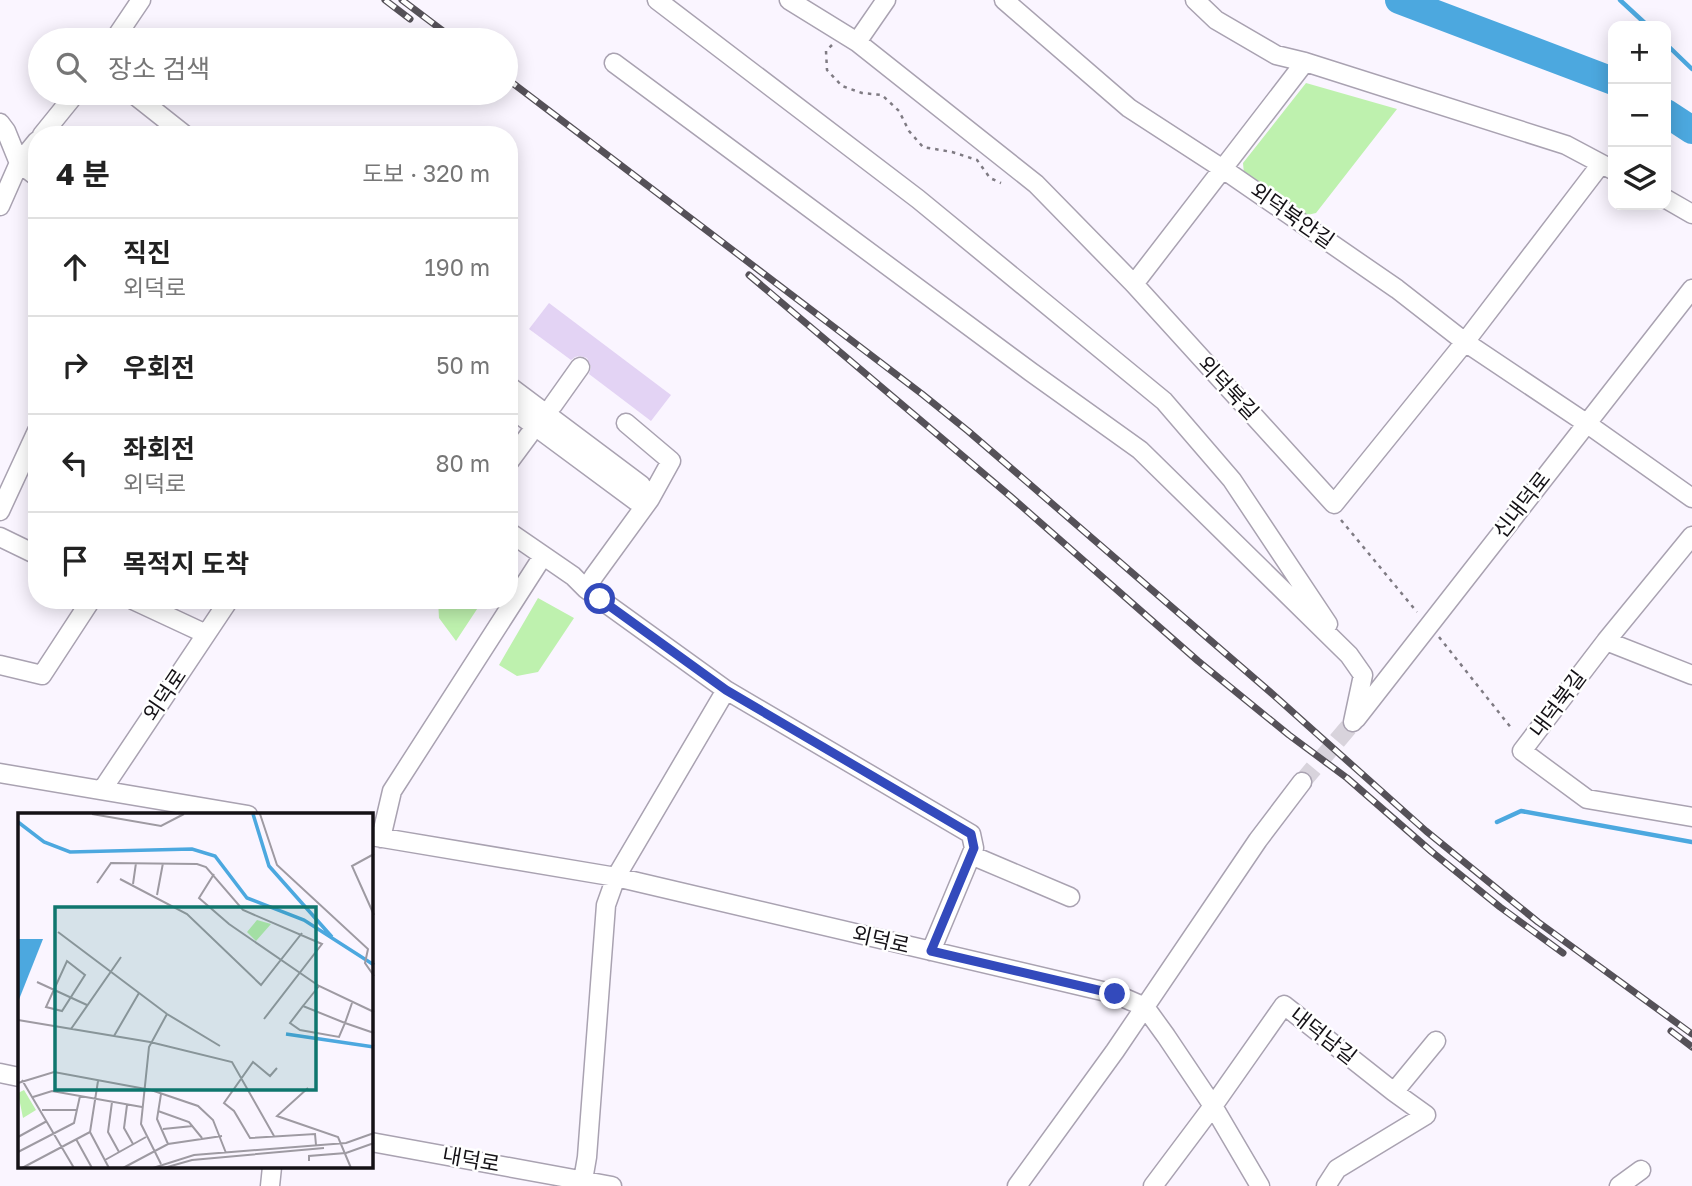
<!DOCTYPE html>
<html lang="ko">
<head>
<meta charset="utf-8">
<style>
  :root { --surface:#fff; --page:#f2f2f2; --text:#222; --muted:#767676; --line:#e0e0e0 }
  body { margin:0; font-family:"Golos Text","Noto Sans KR",sans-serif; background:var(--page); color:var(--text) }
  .controls { position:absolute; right:21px; top:21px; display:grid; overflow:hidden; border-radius:14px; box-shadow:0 4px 18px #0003 }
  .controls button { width:63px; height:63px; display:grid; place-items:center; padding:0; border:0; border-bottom:2px solid var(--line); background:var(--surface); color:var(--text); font:35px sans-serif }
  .stop { position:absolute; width:21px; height:21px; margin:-16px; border:5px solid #334abc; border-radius:50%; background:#fff }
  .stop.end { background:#334abc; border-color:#fff; box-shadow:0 2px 7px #0008 }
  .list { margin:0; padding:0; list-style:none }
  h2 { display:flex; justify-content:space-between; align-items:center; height:91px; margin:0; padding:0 28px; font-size:30px }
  h2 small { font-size:23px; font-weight:400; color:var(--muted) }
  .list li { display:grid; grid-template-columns:46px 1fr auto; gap:21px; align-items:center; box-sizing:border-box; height:98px; padding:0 28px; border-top:2px solid var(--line) }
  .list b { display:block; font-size:26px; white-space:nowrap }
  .list p { margin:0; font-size:23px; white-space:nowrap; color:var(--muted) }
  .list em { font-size:23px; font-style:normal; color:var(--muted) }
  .icon { flex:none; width:38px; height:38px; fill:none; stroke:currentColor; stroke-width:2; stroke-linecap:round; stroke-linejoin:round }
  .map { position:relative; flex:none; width:1692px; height:1186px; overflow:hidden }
  .search { position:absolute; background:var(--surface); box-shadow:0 4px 18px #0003; left:28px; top:28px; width:490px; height:77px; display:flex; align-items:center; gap:18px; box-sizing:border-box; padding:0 24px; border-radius:38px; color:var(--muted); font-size:26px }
  .panel { position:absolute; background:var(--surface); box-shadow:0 4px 18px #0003; left:28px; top:126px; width:490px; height:483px; border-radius:28px }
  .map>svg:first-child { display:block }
  .green { fill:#bef1ae }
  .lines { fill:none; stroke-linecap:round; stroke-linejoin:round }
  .stream { stroke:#4ca8df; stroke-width:4.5 }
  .river { stroke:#4ca8df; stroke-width:28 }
  .building { fill:#e3d3f4 }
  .minor-tunnel { stroke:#d8d3dc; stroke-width:18; stroke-dasharray:18 9; stroke-linecap:butt }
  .minor-casing { stroke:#a9a2b1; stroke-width:21 }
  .path { stroke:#7f7b83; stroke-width:2.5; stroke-dasharray:3.5 5; stroke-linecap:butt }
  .minor { stroke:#fff; stroke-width:18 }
  .rail-casing { stroke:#555158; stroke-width:7 }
  .rail { stroke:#fff; stroke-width:4.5; stroke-dasharray:13; stroke-linecap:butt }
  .route { stroke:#334abc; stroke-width:9 }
  .labels { text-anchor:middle; stroke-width:5; stroke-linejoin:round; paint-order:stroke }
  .street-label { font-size:21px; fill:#141116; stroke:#fff }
  .inset-river { fill:none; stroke:#4ca8df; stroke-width:3.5 }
  .inset-road { fill:none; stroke:#9e9aa2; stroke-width:2 }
  .view { fill:#0f766e; fill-opacity:0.15; stroke:#0f766e; stroke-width:3.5 }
  .inset-edge { fill:none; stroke:#141116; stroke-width:3.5 }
</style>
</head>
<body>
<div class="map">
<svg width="1692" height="1186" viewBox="0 0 1692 1186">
  <rect width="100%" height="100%" fill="#faf5ff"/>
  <path class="green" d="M 1306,83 L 1397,109 L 1316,213 L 1303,216 L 1244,174 L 1243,163 Z
    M 538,598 L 574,618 L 538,672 L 517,676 L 499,665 Z
    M 438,600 L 483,600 L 456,641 L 439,618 Z"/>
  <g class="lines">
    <path class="stream" d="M 1620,0 L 1648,26
      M 1666,44 L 1692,69
      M 1497,822 L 1521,811 L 1692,842"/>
    <path class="river" d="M 1399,0 L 1613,81
      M 1666,113 L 1692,130"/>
  </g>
  <path class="building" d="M 549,303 L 671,395 L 651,421 L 589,374 L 591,367 L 587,358 L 580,356 L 575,357 L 571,360 L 529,329 Z"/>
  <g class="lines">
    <path class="minor-tunnel" d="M 1302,782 L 1353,722"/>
    <defs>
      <path id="minor" d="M 657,0 L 918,199 L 1164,401 L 1232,480 L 1328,624
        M 789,0 L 857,42 L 1036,184 L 1134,284 L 1334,504 L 1465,342 L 1601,164
        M 1004,0 L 1129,108 L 1226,171 L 1397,289 L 1465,342 L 1586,423 L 1692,498
        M 1195,0 L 1216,20 L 1276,55 L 1305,62 L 1566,145 L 1613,170
        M 114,40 L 141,0
        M 857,42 L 886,0
        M 614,63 L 1031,372 L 1140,450 L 1349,655 L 1363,675 L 1353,722
        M 132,93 L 185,135
        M 0,123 L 6,131 L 19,163 L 37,177
        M 42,135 L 76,93
        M 1666,199 L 1692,214
        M 0,206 L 19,163 L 37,141
        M 1134,284 L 1305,62
        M 509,386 L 641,485 L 650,499 L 594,576 L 586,589
        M 553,405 L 580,367
        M 509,407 L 636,501 L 650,499 L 671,461 L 626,423
        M 509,462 L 529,435
        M 0,511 L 37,431
        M 509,532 L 573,576 L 586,589 L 726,690 L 971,834 L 974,848 L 931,951
        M 0,537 L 37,555
        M 133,600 L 206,634
        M 1606,641 L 1692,536
        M 0,665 L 42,675 L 91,600
        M 1692,675 L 1606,641 L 1522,751 L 1587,799 L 1692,817
        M 1356,719 L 1692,289
        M 0,773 L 248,815
        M 102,790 L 229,600
        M 371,836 L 616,877 L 1115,994 L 1145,1007 L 1166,1036 L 1213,1106 L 1260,1186
        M 381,838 L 392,791 L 543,556
        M 971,855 L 1070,897
        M 0,1073 L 19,1077
        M 371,1142 L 612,1186
        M 270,1186 L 272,1167
        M 582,1186 L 587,1157 L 606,905 L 616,877 L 726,690
        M 1017,1186 L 1115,1051 L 1258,840 L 1302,782
        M 1153,1186 L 1213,1106 L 1284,1005 L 1394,1092 L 1436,1041
        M 1326,1186 L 1337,1169 L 1426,1115 L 1394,1092
        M 1619,1186 L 1641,1170"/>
    </defs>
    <use href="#minor" class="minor-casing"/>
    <path class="path" d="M 832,45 L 826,51 L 827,70 L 842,86 L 862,93 L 882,95 L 899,111 L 909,131 L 923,147 L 952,152 L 977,160 L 990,178 L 1001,183
      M 1341,520 L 1417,612
      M 1439,637 L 1512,729"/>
    <use href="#minor" class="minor"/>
    <defs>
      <path id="rail" d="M 385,0 L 410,19
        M 402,0 L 455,40
        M 506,78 L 922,394 L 968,431 L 1269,691 L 1426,831 L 1538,922 L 1692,1034
        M 749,275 L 1010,496 L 1198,661 L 1289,735 L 1347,778 L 1432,852 L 1500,907 L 1563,953
        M 1671,1031 L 1692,1047"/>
    </defs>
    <use href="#rail" class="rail-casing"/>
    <use href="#rail" class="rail"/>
  </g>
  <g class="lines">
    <path class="route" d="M 600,599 L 726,690 L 971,834 L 974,848 L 931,951 L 1115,994"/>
  </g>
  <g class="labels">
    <g class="street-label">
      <text transform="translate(1292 216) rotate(35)" y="7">외덕북안길</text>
      <text transform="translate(1228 388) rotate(47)" y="7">외덕북길</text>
      <text transform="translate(1522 505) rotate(-52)" y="7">신내덕로</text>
      <text transform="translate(165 695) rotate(-56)" y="7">외덕로</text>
      <text transform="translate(1558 704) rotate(-53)" y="7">내덕북길</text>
      <text transform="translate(881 940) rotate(13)" y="7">외덕로</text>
      <text transform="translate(1323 1036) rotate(38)" y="7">내덕남길</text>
      <text transform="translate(471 1160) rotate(10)" y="7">내덕로</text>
    </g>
  </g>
  <g transform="translate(18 813)">
    <rect width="355" height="355" fill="#faf5ff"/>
    <path d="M 239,107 L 253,111 L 238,128 L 229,119 ZM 6,277 L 18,297 L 5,305 L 0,280 Z" fill="#bef1ae"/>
    <path d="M 0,126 L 25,126 L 0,189 Z" fill="#4ca8df"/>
    <path class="inset-river" d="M 235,1 L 251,53 L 314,124M 0,9 L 26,29 L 52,39 L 174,36 L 197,43 L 229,85 L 286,107 L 356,152M 268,221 L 356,234"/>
    <path class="inset-road" d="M 74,1 L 143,13 L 166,1M 242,1 L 259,52 L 350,136 L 347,150 L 356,163M 356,41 L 334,53 L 356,102M 196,61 L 181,85 L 211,111 L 301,173 L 356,199M 102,66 L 169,101 L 243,172 L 284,120M 79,70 L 93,50 L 179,51 L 188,54 L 225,97 L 304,131 L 246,206M 115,71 L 118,50M 139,82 L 145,50M 40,119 L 149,201 L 202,233M 49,148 L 67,162 L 44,198 L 28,194 ZM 19,169 L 69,192M 334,190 L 327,210 L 321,224 L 282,217 L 272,210 L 285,193 L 327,210 L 356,220M 285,193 L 301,173M 0,207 L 132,229 L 214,249 L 256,323M 53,216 L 103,144M 96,223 L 121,180M 259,255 L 252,263 L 235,249 L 206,290 L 216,298 L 232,325 L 297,321 L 298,332M 4,267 L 56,355M 80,268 L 72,319 L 91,355M 0,270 L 36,259 L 133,277 L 180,293 L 195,307 L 208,340M 290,275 L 259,303 L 320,324 L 333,355M 143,281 L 139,306 L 150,331M 15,284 L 34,278 L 124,294M 94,289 L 90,319 L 101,339M 109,292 L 106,315 L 115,331M 24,297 L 59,297M 140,298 L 171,309 L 184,325M 145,316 L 175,313M 0,324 L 29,308M 58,326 L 74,355M 0,339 L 56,310 L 62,283M 87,347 L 128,324M 291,348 L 291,343 L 328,340 L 356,330M 143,351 L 123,311 L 131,234 L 149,201M 4,355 L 72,319M 105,355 L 150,331 L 204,323M 135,355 L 176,342 L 328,330 L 356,320M 146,355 L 174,347 L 306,335"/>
    <path class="view" d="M 37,94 L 298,94 L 298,277 L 37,277 Z"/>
    <rect width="355" height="355" class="inset-edge"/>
  </g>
</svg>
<div class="controls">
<button>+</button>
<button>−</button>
<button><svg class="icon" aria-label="layers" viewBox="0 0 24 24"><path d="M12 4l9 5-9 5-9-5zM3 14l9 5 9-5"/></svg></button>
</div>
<div class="stop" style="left:600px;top:599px"></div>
<div class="stop end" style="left:1115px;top:994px"></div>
<div class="search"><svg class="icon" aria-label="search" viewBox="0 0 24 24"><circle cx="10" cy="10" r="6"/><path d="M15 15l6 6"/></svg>장소 검색</div>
<section class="panel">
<h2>4 분<small>도보 · 320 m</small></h2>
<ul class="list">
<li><svg class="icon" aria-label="ahead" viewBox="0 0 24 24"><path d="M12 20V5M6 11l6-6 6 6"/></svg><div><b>직진</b><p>외덕로</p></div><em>190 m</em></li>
<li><svg class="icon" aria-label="right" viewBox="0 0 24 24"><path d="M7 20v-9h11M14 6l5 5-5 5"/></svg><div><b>우회전</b></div><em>50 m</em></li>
<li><svg class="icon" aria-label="left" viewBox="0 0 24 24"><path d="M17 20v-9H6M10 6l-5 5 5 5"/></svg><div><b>좌회전</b><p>외덕로</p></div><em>80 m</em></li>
<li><svg class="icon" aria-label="arrive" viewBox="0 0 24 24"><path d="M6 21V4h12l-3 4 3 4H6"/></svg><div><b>목적지 도착</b></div></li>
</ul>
</section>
</div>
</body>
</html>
